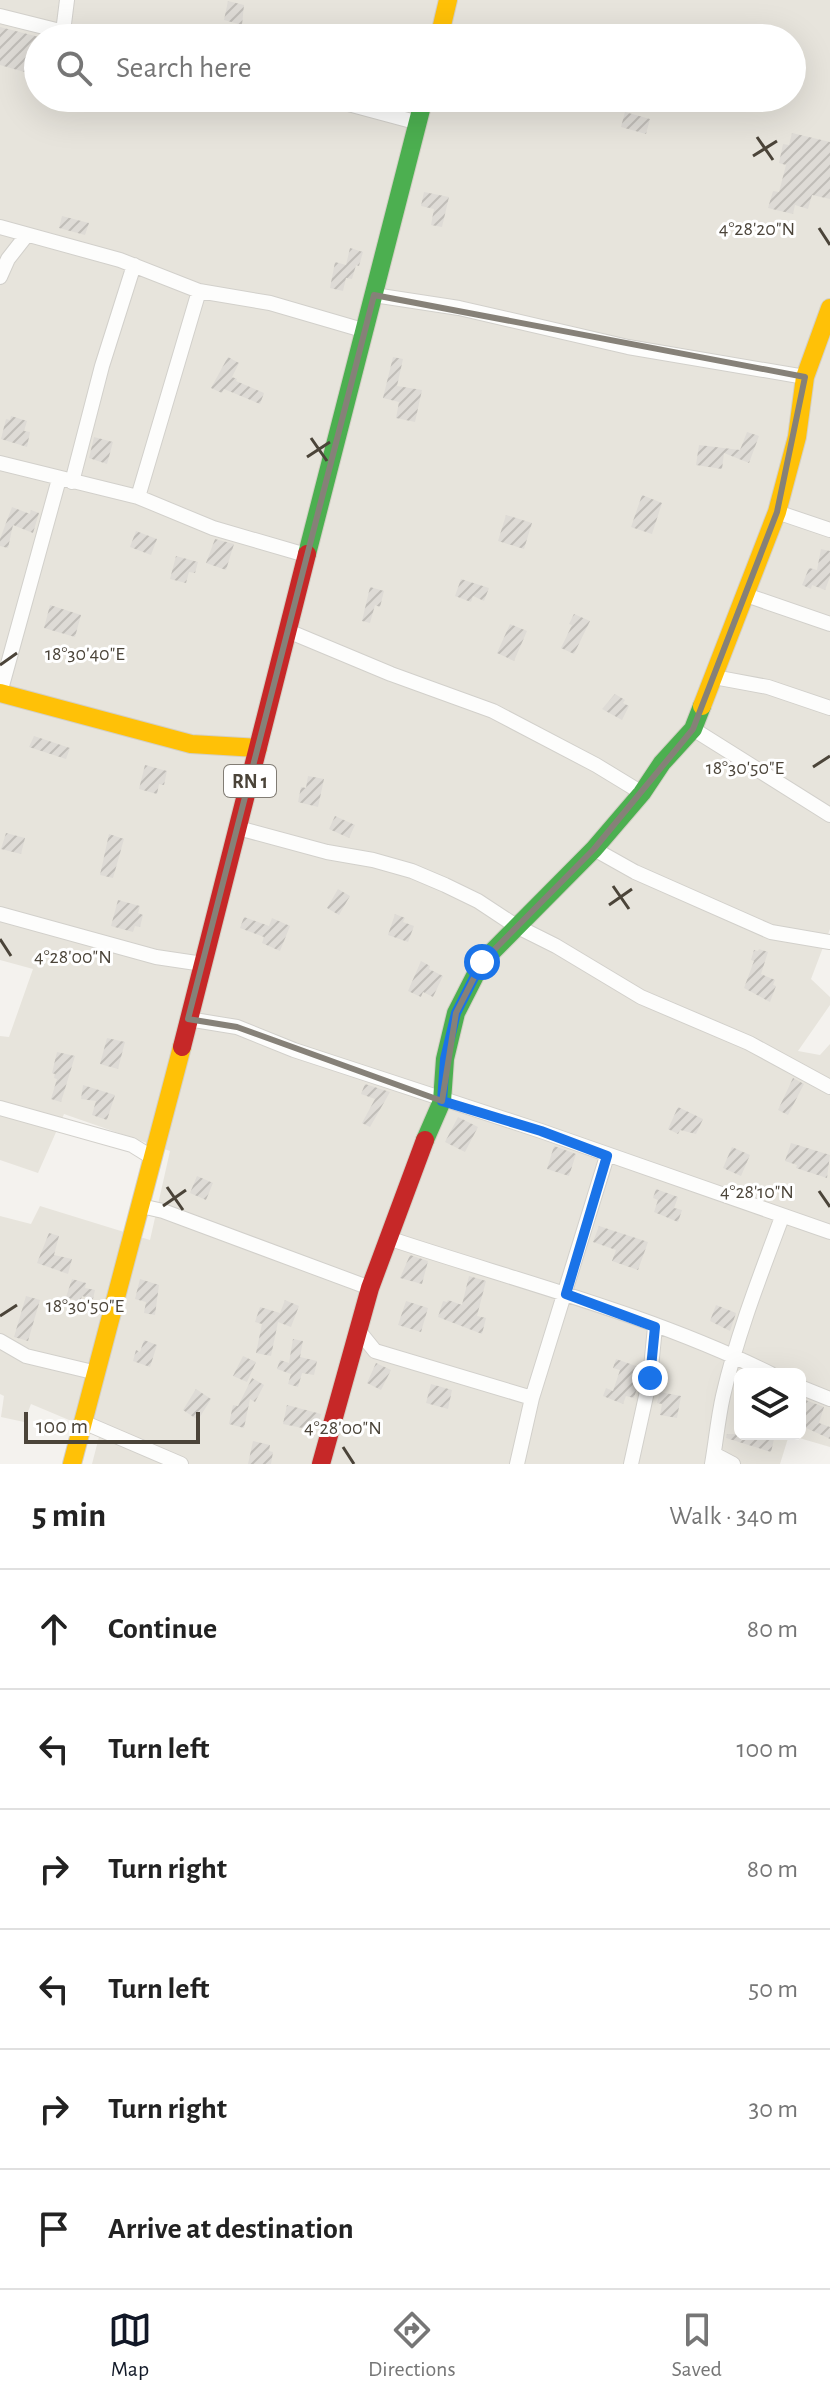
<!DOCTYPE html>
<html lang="en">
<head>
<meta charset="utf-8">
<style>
  :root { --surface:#fff; --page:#f6f6f6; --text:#222; --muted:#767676; --line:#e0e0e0; --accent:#111827 }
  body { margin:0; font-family:"Alegreya Sans",sans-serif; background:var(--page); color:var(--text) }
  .controls { position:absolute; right:24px; bottom:24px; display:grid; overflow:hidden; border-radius:12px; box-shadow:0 8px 32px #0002 }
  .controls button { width:72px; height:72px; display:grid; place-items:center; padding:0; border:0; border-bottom:2px solid var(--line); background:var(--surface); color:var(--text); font:40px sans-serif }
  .scale { position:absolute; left:24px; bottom:20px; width:176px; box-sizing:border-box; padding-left:8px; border:4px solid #4b4439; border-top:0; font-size:22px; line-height:28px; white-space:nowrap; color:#4b4439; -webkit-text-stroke:6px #fff; paint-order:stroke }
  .stop { position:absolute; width:24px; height:24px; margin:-18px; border:6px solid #1a73e8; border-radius:50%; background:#fff }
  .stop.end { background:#1a73e8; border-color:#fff; box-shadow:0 2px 8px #0008 }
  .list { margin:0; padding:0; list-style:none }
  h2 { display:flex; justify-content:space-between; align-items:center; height:104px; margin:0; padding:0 32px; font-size:34px }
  h2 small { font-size:26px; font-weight:400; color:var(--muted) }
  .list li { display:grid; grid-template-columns:52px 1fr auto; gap:24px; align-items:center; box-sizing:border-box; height:120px; padding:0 32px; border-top:2px solid var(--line) }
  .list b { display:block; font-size:30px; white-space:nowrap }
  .list em { font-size:26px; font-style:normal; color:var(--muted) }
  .icon { flex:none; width:44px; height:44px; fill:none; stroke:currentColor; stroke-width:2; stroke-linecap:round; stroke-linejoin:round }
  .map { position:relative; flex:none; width:830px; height:1464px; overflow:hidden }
  .search { position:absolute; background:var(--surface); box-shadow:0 8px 32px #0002; left:24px; right:24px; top:24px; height:88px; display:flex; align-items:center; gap:20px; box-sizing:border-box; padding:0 28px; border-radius:44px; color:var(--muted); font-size:30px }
  .sheet { height:824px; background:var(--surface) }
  nav { display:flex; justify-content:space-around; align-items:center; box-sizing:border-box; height:112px; border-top:2px solid var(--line); background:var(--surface); font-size:22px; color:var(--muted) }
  nav a { display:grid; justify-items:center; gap:4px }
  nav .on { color:var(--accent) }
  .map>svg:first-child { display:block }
  .residential { fill:#e7e4dc; fill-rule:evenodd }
  .building { fill:url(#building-hatch) }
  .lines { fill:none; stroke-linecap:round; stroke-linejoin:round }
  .street-casing { stroke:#d2d0cb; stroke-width:16 }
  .fast-casing { stroke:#d3cfc5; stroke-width:20 }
  .slow-casing { stroke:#d3cfc5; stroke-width:20 }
  .jam-casing { stroke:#d3cfc5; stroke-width:20 }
  .street { stroke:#fdfdfc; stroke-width:14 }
  .fast { stroke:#4caf50; stroke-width:18 }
  .slow { stroke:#ffc107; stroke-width:18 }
  .jam { stroke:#c62828; stroke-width:18 }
  .route { stroke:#1a73e8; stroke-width:10 }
  .marked { fill:none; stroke:#868178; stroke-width:6; stroke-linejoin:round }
  .ticks { fill:none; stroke:#4b4439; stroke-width:3 }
  .labels { text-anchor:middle; stroke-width:6; stroke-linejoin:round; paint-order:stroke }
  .shield { fill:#fff; stroke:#817c74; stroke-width:2 }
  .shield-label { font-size:20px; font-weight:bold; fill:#4b4439 }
  .ticks-label { font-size:20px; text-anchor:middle; fill:#4b4439; stroke:#fff; stroke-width:6; stroke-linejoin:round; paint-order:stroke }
</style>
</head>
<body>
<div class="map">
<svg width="830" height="1464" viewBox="0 0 830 1464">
  <defs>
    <pattern id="building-hatch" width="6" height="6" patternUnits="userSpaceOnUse" patternTransform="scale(2)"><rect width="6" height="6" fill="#dedbd6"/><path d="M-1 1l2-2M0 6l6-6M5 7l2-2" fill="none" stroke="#c0bdb8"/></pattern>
  </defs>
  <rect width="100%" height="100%" fill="#f4f2ee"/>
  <path class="residential" d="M 0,0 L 830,0 L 830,929 L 811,979 L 830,997 L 830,1005 L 798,1051 L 820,1055 L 830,1044 L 830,1447 L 789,1435 L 780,1464 L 92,1464 L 100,1433 L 31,1404 L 24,1422 L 1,1417 L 4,1396 L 0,1394 L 0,1216 L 31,1224 L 40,1206 L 150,1240 L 170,1151 L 64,1114 L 38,1173 L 0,1160 L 0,1036 L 9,1037 L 33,969 L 0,960 ZM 38,38 L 792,38 L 792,98 L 38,98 ZM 740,1374 L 800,1374 L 800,1434 L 740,1434 Z"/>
  <path class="building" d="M 228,1 L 244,5 L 242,25 L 224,20 Z
    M 0,27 L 39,37 L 28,73 L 0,65 Z
    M 625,112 L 650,119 L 646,134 L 621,127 Z
    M 792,133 L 830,142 L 830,199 L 812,195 L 808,209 L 795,205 L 793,214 L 768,208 L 773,191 L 779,192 L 786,165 L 779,163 L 783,144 L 789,145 Z
    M 424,192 L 449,197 L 442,227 L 431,225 L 434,209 L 421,206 Z
    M 62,216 L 89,223 L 85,235 L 59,228 Z
    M 350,248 L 363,252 L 359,266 L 356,265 L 352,279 L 346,278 L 343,291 L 330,288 L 335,262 L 346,265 Z
    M 228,357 L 239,363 L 232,377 L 237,379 L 236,381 L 264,393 L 260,404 L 224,389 L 222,393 L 211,388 Z
    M 393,357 L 403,359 L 397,386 L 422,390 L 415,422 L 396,418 L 399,402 L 383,398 Z
    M 11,416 L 27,421 L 24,431 L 30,432 L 27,447 L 1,439 L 6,419 L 10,420 Z
    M 747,432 L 759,436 L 749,463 L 724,453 L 722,469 L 696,465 L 699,445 L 740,450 Z
    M 94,437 L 113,442 L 107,464 L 89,458 Z
    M 642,495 L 662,503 L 652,534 L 631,527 Z
    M 12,507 L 30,514 L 31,510 L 39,513 L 33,533 L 13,525 L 8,548 L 0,546 L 0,539 Z
    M 506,515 L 532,523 L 524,549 L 498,541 Z
    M 136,531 L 157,539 L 151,555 L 130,547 Z
    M 215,539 L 234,544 L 226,570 L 206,563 Z
    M 821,549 L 830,551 L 830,577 L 825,590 L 812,585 L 811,589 L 802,585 L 809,568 L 817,570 Z
    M 176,556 L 198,562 L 195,573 L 189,572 L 186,583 L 170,579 Z
    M 461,579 L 489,588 L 484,601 L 473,596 L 471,602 L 455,596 Z
    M 370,587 L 384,591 L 380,607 L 375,605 L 370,623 L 362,621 Z
    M 50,605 L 81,615 L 75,637 L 44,628 Z
    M 574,614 L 590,621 L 574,654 L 561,648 L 572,625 L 569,624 Z
    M 510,624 L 527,631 L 514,661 L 497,653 Z
    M 615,694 L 625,700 L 623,703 L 629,706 L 622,720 L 602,709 Z
    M 34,736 L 70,748 L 66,759 L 29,747 Z
    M 145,765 L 167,771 L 164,785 L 159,784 L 157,794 L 139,789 Z
    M 308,776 L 324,779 L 318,807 L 298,802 L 301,787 L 306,788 Z
    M 335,816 L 355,825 L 349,838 L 329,829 Z
    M 6,833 L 25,838 L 21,854 L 1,849 Z
    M 109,834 L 124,839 L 113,878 L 100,875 Z
    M 338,889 L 350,896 L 339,915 L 327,908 Z
    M 118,900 L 140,906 L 138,913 L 143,915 L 140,927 L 135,926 L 133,932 L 111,926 Z
    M 395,914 L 405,918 L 403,922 L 414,926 L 408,942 L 388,935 Z
    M 244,917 L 269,926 L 272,918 L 290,926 L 280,951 L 262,943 L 264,937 L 240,928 Z
    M 759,949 L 768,952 L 761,974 L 775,980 L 773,985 L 776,986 L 770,1002 L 744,988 L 754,961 L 751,960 L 754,950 L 758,951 Z
    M 421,961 L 430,966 L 429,969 L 443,976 L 433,997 L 423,992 L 421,997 L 408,991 Z
    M 107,1038 L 125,1042 L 118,1069 L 100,1064 Z
    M 57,1052 L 75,1056 L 61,1102 L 51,1099 L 57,1079 L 54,1078 L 55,1074 L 52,1073 Z
    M 793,1078 L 804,1084 L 788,1115 L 778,1110 Z
    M 365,1084 L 390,1092 L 370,1127 L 362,1123 L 375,1099 L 361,1094 Z
    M 83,1085 L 115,1095 L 107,1120 L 92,1115 L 96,1101 L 81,1099 Z
    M 678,1107 L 703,1119 L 696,1134 L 680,1130 L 678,1134 L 668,1129 Z
    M 458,1117 L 478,1127 L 465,1152 L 445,1142 Z
    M 791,1143 L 830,1155 L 827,1178 L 796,1168 L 797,1165 L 785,1161 Z
    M 554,1146 L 576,1154 L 569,1176 L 547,1169 Z
    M 732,1147 L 750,1155 L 741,1176 L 723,1168 Z
    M 197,1176 L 213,1183 L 206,1200 L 190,1193 Z
    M 656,1189 L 678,1197 L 674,1208 L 682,1210 L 678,1222 L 654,1212 L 658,1200 L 653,1198 Z
    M 599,1226 L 648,1242 L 638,1270 L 612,1261 L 616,1250 L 593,1242 Z
    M 49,1233 L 59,1236 L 54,1255 L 72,1259 L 68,1274 L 37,1263 Z
    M 410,1255 L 428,1261 L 422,1284 L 400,1278 Z
    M 469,1276 L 486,1281 L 477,1316 L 486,1318 L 482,1334 L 438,1317 L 443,1301 L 447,1302 L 448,1300 L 462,1305 Z
    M 72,1279 L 86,1283 L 85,1288 L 95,1290 L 93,1299 L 82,1296 L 80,1302 L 66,1297 Z
    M 140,1279 L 159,1285 L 155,1315 L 144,1313 L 146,1302 L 135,1299 Z
    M 26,1296 L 40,1300 L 28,1341 L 14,1337 Z
    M 285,1300 L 299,1306 L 291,1327 L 278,1322 L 271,1356 L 256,1353 L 262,1324 L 255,1322 L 260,1307 L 280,1313 Z
    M 406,1301 L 428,1308 L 421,1332 L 398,1325 Z
    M 716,1305 L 736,1313 L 730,1331 L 710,1321 Z
    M 293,1339 L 303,1341 L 300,1357 L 317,1361 L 314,1375 L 302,1373 L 298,1387 L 288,1384 L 291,1374 L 277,1369 L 280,1360 L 289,1363 Z
    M 144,1340 L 157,1345 L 150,1367 L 133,1361 L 136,1350 L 140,1352 Z
    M 243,1356 L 256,1362 L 247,1382 L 233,1376 Z
    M 616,1359 L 639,1367 L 636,1376 L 640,1377 L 634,1398 L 626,1396 L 623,1404 L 603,1396 L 606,1388 L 613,1391 L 620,1370 L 613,1368 Z
    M 376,1363 L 391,1370 L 381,1390 L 367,1383 Z
    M 252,1378 L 264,1385 L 255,1402 L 250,1399 L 244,1428 L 229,1424 L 233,1405 L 238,1406 Z
    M 431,1384 L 452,1390 L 448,1409 L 426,1403 Z
    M 196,1389 L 211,1399 L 198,1420 L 183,1410 Z
    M 660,1392 L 681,1396 L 677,1418 L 660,1415 L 662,1404 L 657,1403 Z
    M 800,1398 L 824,1407 L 819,1423 L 830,1427 L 830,1439 L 800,1425 Z
    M 287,1405 L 321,1414 L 318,1425 L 308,1422 L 307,1429 L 283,1424 Z
    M 727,1434 L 770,1434 L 775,1435 L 771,1452 L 726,1438 Z
    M 253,1441 L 270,1445 L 269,1451 L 273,1452 L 271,1464 L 248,1464 Z"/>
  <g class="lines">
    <defs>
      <path id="street" d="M 0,16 L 88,38
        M 63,32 L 67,0
        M 326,98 L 419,123
        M 0,227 L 120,260 L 199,291 L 270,303 L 366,331
        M 0,277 L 8,259 L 26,236
        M 374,295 L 459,308 L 628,347 L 805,377
        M 0,463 L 138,497 L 213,528 L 306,555
        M 72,482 L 102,366 L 134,265
        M 138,497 L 199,291
        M 777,512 L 830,530
        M 746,595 L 830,624
        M 288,631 L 391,674 L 493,711 L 596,765 L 642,793
        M 714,677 L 768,687 L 830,708
        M 0,693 L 59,479
        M 693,729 L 830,815
        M 238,828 L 327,852 L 373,860 L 412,871 L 445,885 L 478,901 L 516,926 L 556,946 L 641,997 L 749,1043 L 830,1087
        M 594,849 L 635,872 L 771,932 L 830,942
        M 0,914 L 156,957 L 203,964
        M 188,1019 L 237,1027 L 294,1050 L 541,1131 L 830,1232
        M 0,1108 L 132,1145 L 153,1158
        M 141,1206 L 163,1211 L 370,1288
        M 388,1238 C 517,1281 650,1314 771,1374
        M 358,1330 L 375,1351 L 532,1398
        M 0,1341 L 26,1356 L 97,1373
        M 800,1387 L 830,1399
        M 83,1422 L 181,1464
        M 714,1454 L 733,1464
        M 517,1464 L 532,1398 L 607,1156
        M 631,1464 L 650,1378 L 655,1327
        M 712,1464 C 716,1441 718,1418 723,1396 C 737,1335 760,1276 782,1217"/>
      <path id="fast" d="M 307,554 L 424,98
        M 425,1140 L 442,1101 L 445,1059 L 456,1013 L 482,962 L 594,849 L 642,793 L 662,763 L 693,729 L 702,706"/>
      <path id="slow" d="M 439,38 L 448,0
        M 0,693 L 191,744 L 258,748
        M 702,706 L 777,512 L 797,437 L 805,377 L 830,308
        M 72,1464 L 182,1047"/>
      <path id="jam" d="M 182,1047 L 307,554
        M 321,1464 L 370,1288 L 425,1140"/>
    </defs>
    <use href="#street" class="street-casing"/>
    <use href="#fast" class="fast-casing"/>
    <use href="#slow" class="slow-casing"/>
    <use href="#jam" class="jam-casing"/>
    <use href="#street" class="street"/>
    <use href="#fast" class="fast"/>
    <use href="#slow" class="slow"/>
    <use href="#jam" class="jam"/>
  </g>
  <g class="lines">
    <path class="route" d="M 482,962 L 456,1013 L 445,1059 L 442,1101 L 541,1131 L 607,1156 L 566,1294 L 655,1327 L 650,1378"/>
  </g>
  <path class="marked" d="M 374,295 L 805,377 L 777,512 L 693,729 L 594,849 L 482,962 L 456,1013 L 442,1101 L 237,1027 L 188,1019 Z"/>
  <path class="ticks" d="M 757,137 L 773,160M 753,156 L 777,141M 819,228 L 830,245M 311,438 L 327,461M 307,457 L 330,442M 0,665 L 17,653M 813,767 L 830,756M 613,886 L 629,909M 609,905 L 632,889M 0,939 L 11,956M 167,1187 L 183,1210M 819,1191 L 830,1207M 163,1206 L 186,1190M 0,1316 L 17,1305M 343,1447 L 354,1464"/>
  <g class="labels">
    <rect class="shield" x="224" y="765" width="52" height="32" rx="6"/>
    <g class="shield-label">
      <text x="250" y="788">RN 1</text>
    </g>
  </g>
  <g class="ticks-label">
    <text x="757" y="235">4°28'20"N</text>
    <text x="85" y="660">18°30'40"E</text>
    <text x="745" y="774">18°30'50"E</text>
    <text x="73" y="963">4°28'00"N</text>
    <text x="757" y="1198">4°28'10"N</text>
    <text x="85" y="1312">18°30'50"E</text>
    <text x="343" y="1434">4°28'00"N</text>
  </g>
</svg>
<div class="controls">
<button><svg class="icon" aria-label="layers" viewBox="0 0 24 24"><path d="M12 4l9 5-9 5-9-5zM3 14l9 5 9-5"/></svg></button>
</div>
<div class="scale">100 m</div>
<div class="stop" style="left:482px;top:962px"></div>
<div class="stop end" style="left:650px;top:1378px"></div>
<div class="search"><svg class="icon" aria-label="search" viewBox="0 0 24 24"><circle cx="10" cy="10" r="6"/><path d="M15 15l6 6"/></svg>Search here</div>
</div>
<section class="sheet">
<h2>5 min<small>Walk · 340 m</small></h2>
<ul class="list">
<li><svg class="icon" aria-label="ahead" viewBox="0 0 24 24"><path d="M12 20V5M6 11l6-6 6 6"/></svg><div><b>Continue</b></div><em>80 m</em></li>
<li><svg class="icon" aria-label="left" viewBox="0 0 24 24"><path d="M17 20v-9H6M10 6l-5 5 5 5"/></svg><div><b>Turn left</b></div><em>100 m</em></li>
<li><svg class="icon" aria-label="right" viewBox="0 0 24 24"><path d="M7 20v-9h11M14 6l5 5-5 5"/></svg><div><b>Turn right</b></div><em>80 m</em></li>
<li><svg class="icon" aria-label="left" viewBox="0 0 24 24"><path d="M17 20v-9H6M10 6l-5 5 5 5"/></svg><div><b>Turn left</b></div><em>50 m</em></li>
<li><svg class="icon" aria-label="right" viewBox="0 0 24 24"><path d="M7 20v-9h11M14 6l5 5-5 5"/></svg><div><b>Turn right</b></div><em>30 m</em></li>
<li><svg class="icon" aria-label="arrive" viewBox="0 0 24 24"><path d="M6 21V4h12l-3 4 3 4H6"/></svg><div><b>Arrive at destination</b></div></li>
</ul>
</section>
<nav>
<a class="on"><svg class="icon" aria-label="map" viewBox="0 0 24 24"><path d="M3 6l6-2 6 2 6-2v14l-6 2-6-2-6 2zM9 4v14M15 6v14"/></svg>Map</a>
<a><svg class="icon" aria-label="directions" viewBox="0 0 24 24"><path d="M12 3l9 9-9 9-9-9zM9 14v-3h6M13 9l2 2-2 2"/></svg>Directions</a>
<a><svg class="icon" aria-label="saved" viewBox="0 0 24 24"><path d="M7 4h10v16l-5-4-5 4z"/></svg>Saved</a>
</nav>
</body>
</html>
